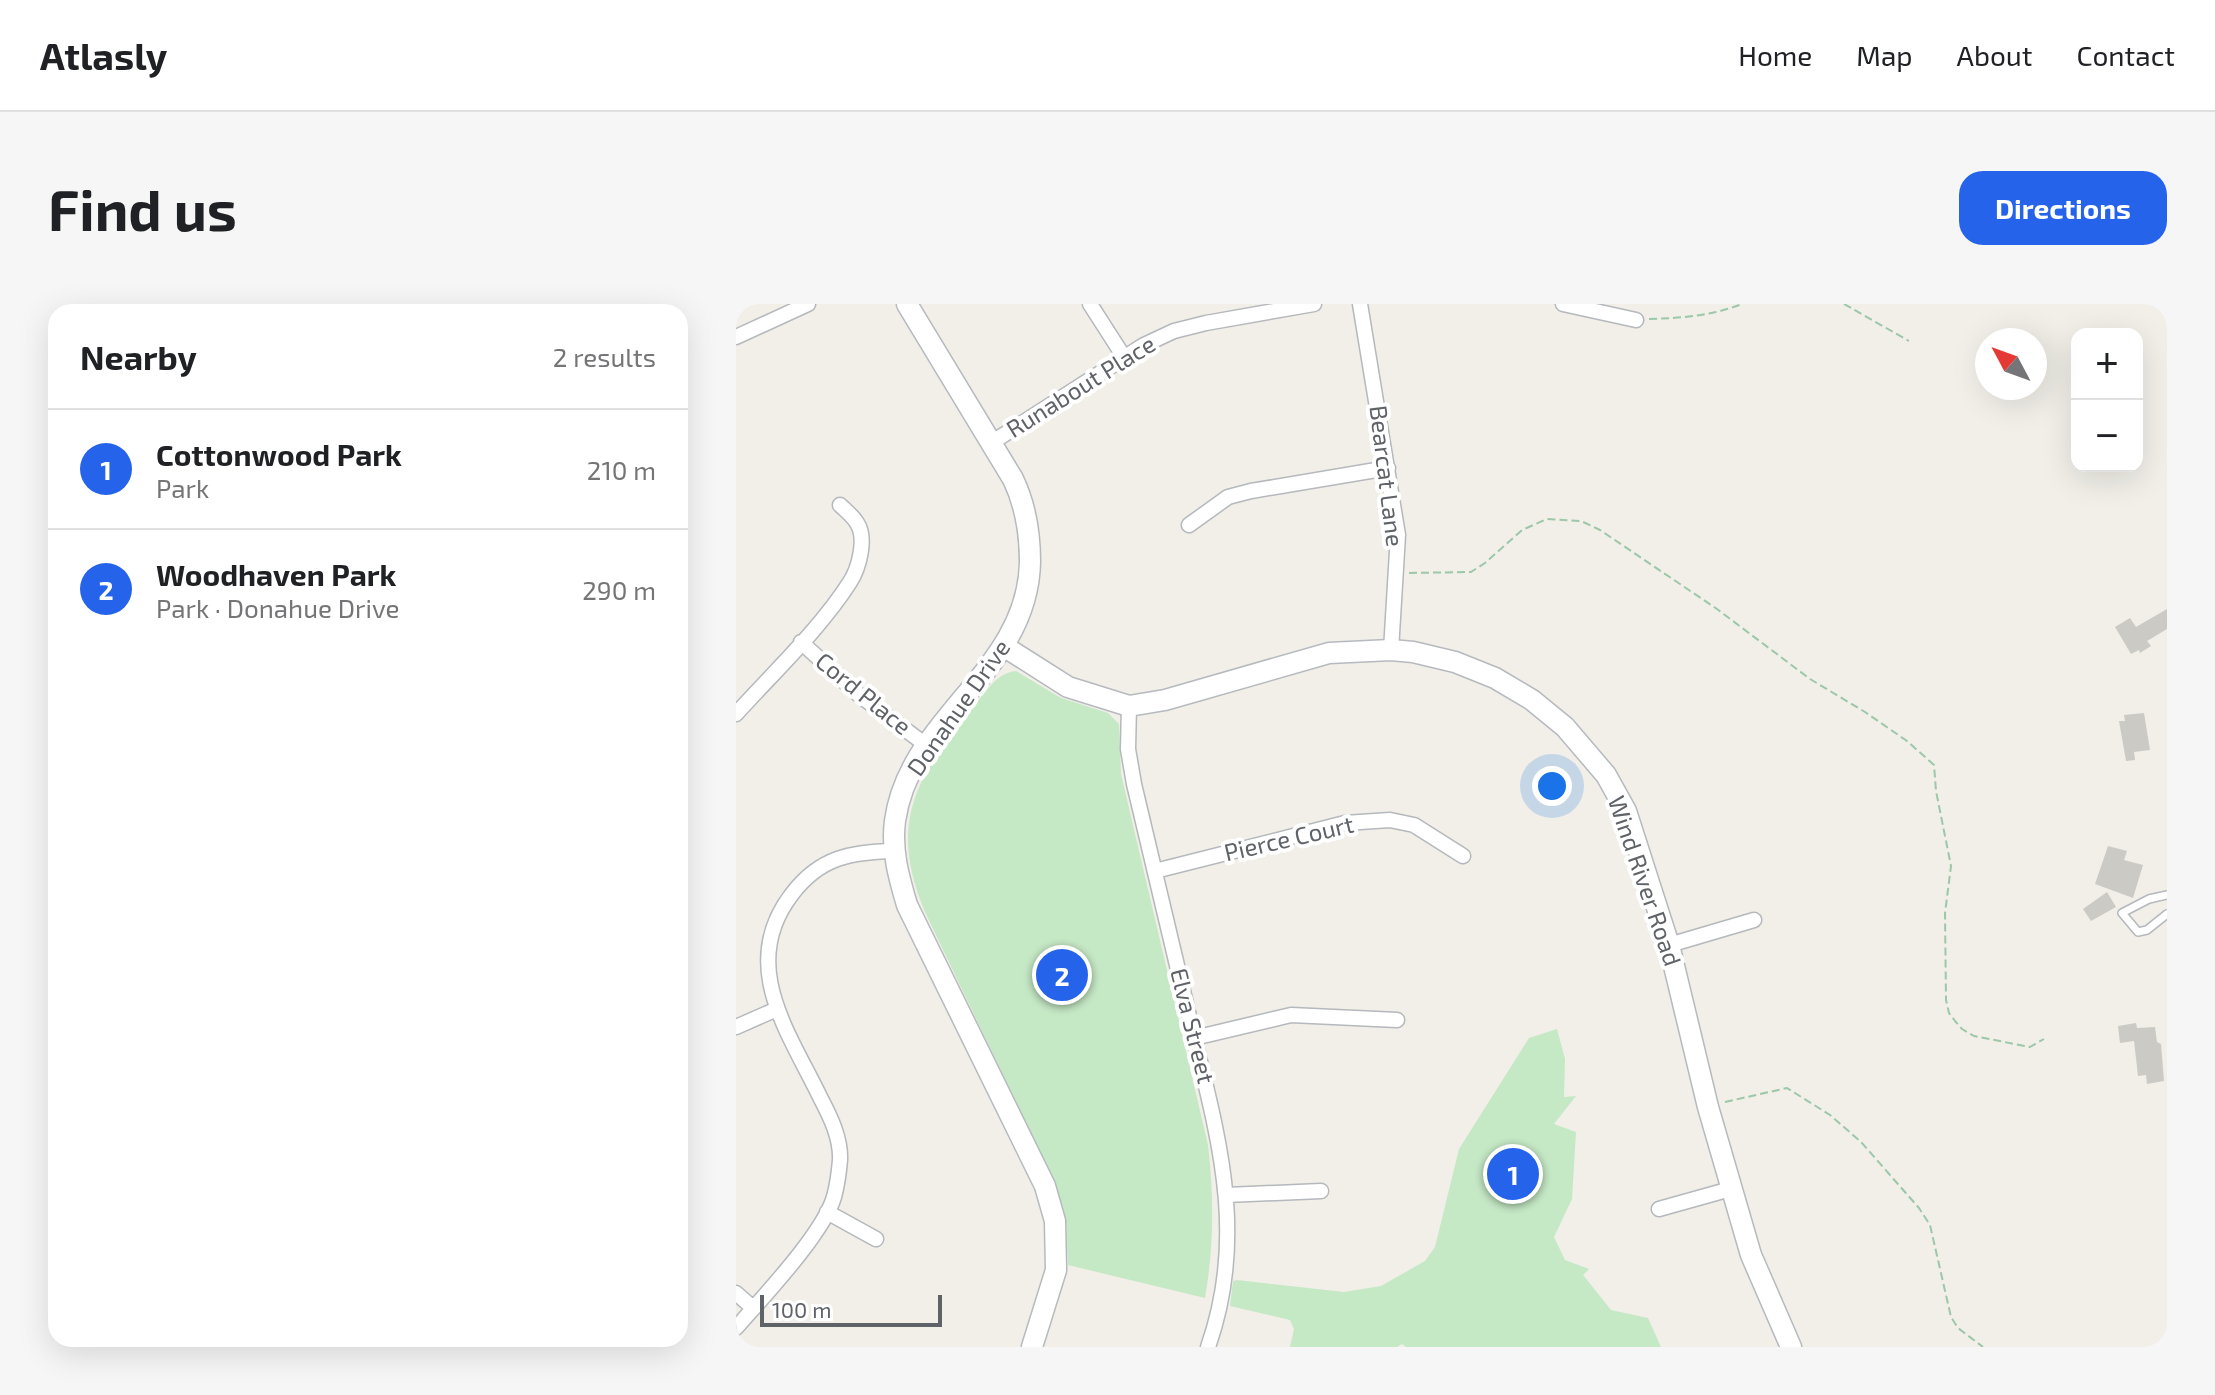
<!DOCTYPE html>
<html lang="en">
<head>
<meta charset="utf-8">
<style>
  :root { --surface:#fff; --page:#f6f6f6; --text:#202124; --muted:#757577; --line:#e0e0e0; --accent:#2563eb }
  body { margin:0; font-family:"Exo 2",sans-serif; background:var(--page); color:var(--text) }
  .controls { position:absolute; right:24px; top:24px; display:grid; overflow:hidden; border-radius:16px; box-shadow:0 8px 32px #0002 }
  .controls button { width:72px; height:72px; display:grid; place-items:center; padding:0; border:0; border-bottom:2px solid var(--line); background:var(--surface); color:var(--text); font:40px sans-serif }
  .compass { position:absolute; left:1239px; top:24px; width:72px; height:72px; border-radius:50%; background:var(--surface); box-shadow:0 8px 32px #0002; rotate:311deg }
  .scale { position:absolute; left:24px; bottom:20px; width:182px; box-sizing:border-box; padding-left:8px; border:4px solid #5f6368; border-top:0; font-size:22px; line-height:28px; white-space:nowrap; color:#5f6368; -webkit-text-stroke:6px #fff; paint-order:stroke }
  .you { position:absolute; left:816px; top:482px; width:28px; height:28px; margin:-20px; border:6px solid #fff; border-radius:50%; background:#1a73e8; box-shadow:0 0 0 12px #1a73e833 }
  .badge { display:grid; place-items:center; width:52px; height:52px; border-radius:50%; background:var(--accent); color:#fff; font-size:26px; font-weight:700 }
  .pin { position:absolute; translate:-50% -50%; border:4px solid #fff; box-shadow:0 2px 8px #0006 }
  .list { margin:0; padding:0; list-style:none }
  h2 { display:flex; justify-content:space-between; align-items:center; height:104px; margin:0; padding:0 32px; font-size:34px }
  h2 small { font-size:26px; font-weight:400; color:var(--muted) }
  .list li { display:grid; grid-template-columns:52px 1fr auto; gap:24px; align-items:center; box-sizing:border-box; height:120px; padding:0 32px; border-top:2px solid var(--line) }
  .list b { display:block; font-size:30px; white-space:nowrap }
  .list p { margin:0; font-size:26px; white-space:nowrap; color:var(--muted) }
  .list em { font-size:26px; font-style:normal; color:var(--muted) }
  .map { position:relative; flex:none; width:1431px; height:1043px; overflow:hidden; border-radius:24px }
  header { display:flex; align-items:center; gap:48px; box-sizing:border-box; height:112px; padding:0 40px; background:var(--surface); border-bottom:2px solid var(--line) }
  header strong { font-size:38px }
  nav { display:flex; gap:44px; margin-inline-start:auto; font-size:28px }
  .intro { display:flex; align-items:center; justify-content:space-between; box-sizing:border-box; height:192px; padding:0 48px }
  h1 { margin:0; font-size:56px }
  .button { padding:20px 36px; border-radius:24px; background:var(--accent); color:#fff; font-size:28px; font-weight:700 }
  main { display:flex; gap:48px; padding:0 48px }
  aside { flex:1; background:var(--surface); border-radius:24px; box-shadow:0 8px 32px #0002 }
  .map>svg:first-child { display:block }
  .green { fill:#c5e8c5 }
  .building { fill:#cccac5 }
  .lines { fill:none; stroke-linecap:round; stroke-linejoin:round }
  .lane-casing { stroke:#b5b8bc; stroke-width:10 }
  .street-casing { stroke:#b5b8bc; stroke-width:17 }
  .secondary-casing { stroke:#b6babf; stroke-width:23 }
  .path { stroke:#9cc7a9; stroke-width:2; stroke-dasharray:8 4; stroke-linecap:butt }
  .lane { stroke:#fff; stroke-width:7 }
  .street { stroke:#fff; stroke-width:14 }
  .secondary { stroke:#fff; stroke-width:20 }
  .labels { text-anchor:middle; stroke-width:8; stroke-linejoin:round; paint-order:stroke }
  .street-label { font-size:24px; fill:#5f6368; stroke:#fff }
</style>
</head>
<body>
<header>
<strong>Atlasly</strong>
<nav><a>Home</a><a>Map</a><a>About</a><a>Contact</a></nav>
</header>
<div class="intro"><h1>Find us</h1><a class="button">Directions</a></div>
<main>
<aside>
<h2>Nearby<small>2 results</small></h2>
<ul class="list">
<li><span class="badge">1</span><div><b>Cottonwood Park</b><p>Park</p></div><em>210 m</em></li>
<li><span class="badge">2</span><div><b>Woodhaven Park</b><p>Park · Donahue Drive</p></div><em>290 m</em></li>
</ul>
</aside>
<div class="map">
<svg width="1431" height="1043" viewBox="0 0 1431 1043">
  <rect width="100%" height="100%" fill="#f1efe8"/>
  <path class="green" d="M 280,367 L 325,394 L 372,409 L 383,420 L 385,470 L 472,841 C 478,893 478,942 469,994 L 332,961 L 330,919 L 319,880 L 189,608 C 152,520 179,474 235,406 C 248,391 259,369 280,367 Z
    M 821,725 L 829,755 L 828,793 L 840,792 L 818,820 L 840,828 L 836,895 L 818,933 L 829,956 L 853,965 L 847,971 L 875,1006 L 912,1014 L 925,1043 L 670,1043 L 666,1040 L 661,1043 L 554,1043 L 558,1025 L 554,1016 L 494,1002 L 497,977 L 501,976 L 608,988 L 645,982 L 689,957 L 699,943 L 723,845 L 793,734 Z"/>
  <path class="building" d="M 1431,305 L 1431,325 L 1411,337 L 1415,342 L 1404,349 L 1403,346 L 1395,350 L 1379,323 L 1394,314 L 1400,323 Z
    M 1408,409 L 1414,446 L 1398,448 L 1399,456 L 1390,457 L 1383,417 L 1389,417 L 1388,411 Z
    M 1372,542 L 1391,547 L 1388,556 L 1407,561 L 1397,594 L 1359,580 Z
    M 1371,588 L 1380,603 L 1355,617 L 1347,605 Z
    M 1400,719 L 1401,724 L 1419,723 L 1421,738 L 1425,740 L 1428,777 L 1411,780 L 1410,771 L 1402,772 L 1398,737 L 1384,739 L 1382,722 Z"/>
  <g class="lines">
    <defs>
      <path id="lane" d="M 1431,591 L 1413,595 L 1386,609 L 1402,628 L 1411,626 L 1431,610"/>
      <path id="street" d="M 354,0 L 388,53
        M 624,0 L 662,231 L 655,346
        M 827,0 L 900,16
        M 0,33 L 72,0
        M 255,139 L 408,41 L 438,27 L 470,19 L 578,0
        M 453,221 L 492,193 L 515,187 L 652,164
        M 65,338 L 123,391 L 190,441
        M 393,402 L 392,445 L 398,480 C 417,558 435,635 453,712 C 480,826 513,927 472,1043
        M 0,410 C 37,369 84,325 114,278 C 123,264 131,234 121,219 C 117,212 109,206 104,201
        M 419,567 L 609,519 L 654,516 L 678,521 L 727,552
        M 933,641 L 1018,616
        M 0,723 L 41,705
        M 458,734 L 555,711 L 661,716
        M 490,891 L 585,887
        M 923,905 L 998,884
        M 91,908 L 140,935
        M 0,989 L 17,1004
        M 0,1024 C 27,993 87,930 98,893 C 101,882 103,868 104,856 C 105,834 94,812 84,793 C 52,727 2,660 56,590 C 84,553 115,548 158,547"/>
      <path id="secondary" d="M 171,0 L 277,175 C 290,202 294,228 294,258 C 292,368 173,413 159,517 C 155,546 163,574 171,601 L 309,882 L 319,917 L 320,966 L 296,1043
        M 269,343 L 332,383 L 393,402 L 429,396 L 593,349 L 655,346 L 677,348 L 719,358 L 759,374 L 796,396 L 829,423 L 870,471 L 890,507 L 933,641 L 972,803 L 1015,951 L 1055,1043"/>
    </defs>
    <use href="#lane" class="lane-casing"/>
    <use href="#street" class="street-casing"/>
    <use href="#secondary" class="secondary-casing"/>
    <path class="path" d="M 1108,0 L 1173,37
      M 913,15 C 946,14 975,12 1006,0
      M 673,269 L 735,268 L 749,259 L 786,226 L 811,215 L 845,217 L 864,226 L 981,305 L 1074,375 L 1129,408 L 1171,437 L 1198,461 L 1200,487 L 1215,562 L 1209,609 L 1210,696 L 1213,709 L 1219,717 L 1226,725 L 1238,732 L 1294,743 L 1308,735
      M 989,798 L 1051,784 L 1094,811 L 1125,838 L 1183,904 L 1194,921 L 1215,1013 L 1222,1024 L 1247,1043"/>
    <use href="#lane" class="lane"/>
    <use href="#street" class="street"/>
    <use href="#secondary" class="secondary"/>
  </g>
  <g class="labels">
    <g class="street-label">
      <text transform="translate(345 83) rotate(-32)" y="8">Runabout Place</text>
      <text transform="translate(650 172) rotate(83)" y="8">Bearcat Lane</text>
      <text transform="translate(127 390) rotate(39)" y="8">Cord Place</text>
      <text transform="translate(223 404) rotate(-55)" y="8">Donahue Drive</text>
      <text transform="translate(553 535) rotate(-13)" y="8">Pierce Court</text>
      <text transform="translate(908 577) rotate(71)" y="8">Wind River Road</text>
      <text transform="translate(456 722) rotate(76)" y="8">Elva Street</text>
    </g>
  </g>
</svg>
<div class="controls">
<button>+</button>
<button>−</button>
</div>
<svg class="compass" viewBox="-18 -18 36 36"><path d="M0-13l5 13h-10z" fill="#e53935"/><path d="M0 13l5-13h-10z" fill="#757577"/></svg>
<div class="scale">100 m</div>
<div class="you"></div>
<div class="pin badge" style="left:777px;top:870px">1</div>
<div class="pin badge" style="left:326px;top:671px">2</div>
</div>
</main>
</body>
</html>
